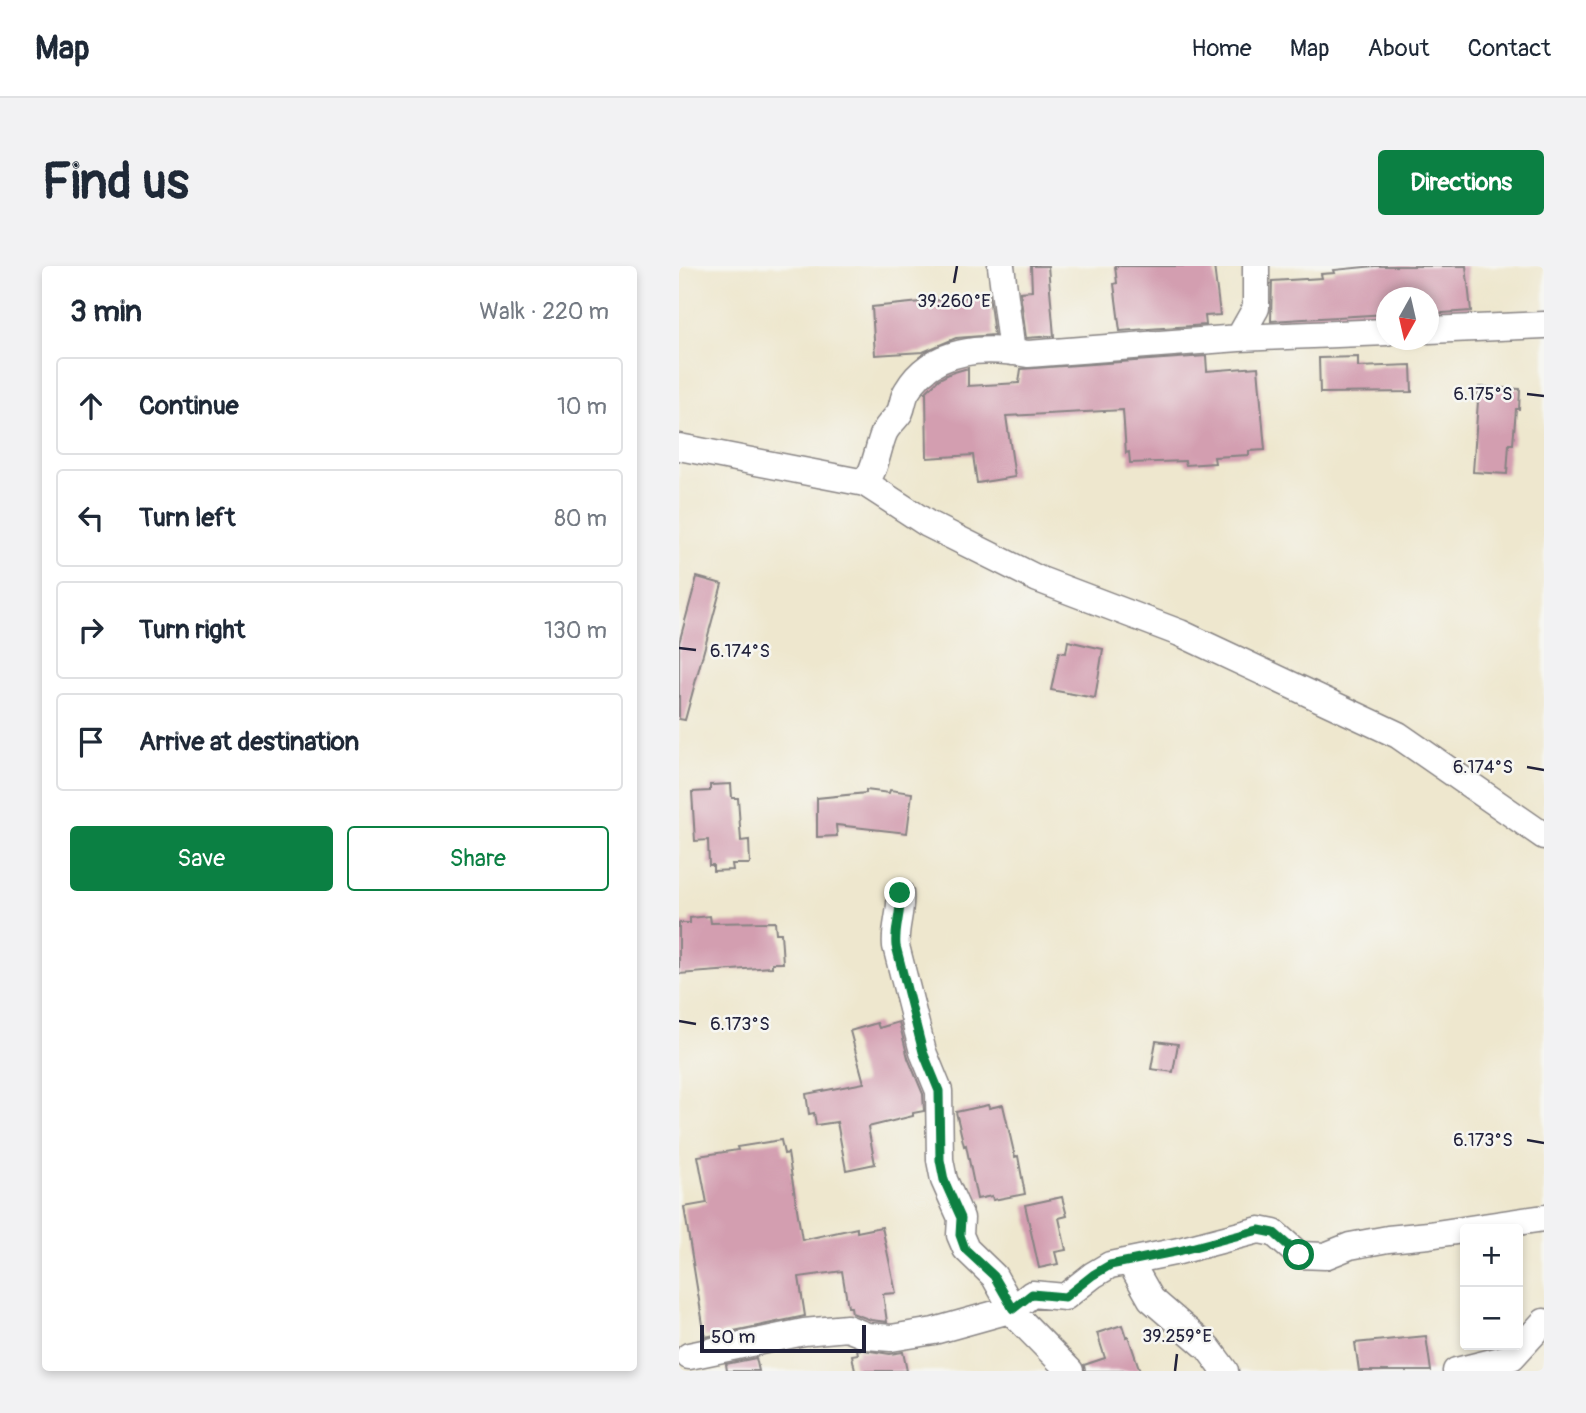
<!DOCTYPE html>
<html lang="en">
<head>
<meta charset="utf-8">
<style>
  :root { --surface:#fff; --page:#f2f2f3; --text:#1f2937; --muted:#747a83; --line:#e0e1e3; --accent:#0b8043 }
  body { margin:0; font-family:Pangolin,sans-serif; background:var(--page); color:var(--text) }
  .controls { position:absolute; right:21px; bottom:21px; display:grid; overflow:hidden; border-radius:7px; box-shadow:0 4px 10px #0003 }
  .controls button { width:63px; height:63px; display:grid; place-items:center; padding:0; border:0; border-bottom:2px solid var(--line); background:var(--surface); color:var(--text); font:35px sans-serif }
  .compass { position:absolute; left:697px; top:21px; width:63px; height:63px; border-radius:50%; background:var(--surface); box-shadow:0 4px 10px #0003; rotate:188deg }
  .scale { position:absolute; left:21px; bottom:18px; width:166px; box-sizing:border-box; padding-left:7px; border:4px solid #22223b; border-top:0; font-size:19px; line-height:24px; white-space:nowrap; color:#22223b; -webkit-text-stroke:5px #f6f6f2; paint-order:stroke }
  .stop { position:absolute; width:21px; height:21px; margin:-16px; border:5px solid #0b8043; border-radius:50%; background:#fff }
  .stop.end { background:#0b8043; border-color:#fff; box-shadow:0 2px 7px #0008 }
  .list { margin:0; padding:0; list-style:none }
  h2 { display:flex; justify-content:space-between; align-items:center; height:91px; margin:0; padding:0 28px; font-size:30px }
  h2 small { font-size:23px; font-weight:400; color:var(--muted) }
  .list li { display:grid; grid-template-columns:46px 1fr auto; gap:21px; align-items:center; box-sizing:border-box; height:98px; margin:0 14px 14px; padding:0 14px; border:2px solid var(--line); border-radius:7px }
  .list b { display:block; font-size:26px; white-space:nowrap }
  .list em { font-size:23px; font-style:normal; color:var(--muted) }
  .actions { display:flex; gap:14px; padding:21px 28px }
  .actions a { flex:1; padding:16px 0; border:2px solid var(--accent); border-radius:7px; text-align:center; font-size:24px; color:var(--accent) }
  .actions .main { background:var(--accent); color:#fff }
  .icon { flex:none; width:38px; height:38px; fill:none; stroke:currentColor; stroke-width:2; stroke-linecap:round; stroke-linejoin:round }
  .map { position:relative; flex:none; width:865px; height:1105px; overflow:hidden; border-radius:7px }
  header { display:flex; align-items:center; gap:42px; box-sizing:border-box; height:98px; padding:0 35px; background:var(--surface); border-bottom:2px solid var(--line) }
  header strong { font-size:33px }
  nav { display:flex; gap:38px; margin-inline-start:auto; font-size:24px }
  .intro { display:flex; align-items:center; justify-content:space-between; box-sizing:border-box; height:168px; padding:0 42px }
  h1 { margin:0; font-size:49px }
  .button { padding:18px 32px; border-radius:7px; background:var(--accent); color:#fff; font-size:24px; font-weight:700 }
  main { display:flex; gap:42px; padding:0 42px }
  aside { flex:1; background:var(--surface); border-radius:7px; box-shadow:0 4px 10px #0003 }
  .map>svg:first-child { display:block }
  .building { fill:#d39eb0 }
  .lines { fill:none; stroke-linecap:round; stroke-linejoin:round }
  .minor-casing { stroke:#888484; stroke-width:29 }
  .minor { stroke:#fff; stroke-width:26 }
  .route { stroke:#0b8043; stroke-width:9 }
  .ticks { fill:none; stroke:#22223b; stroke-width:2.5 }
  .ticks-label { font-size:18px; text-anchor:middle; fill:#22223b; stroke:#f6f6f2; stroke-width:5; stroke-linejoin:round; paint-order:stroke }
</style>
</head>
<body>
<header>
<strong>Map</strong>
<nav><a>Home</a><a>Map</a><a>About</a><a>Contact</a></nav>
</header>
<div class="intro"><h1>Find us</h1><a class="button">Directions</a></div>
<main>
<aside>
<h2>3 min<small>Walk · 220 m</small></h2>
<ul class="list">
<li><svg class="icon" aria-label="ahead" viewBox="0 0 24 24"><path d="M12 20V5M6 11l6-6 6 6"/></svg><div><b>Continue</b></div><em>10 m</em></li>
<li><svg class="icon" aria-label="left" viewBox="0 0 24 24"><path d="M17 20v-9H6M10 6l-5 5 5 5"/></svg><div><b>Turn left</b></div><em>80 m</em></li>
<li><svg class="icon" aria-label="right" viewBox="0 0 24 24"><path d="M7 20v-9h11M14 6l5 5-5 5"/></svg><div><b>Turn right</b></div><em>130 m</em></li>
<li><svg class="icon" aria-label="arrive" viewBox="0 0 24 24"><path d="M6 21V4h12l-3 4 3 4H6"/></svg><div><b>Arrive at destination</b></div></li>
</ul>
<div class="actions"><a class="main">Save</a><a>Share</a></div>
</aside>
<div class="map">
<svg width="865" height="1105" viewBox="0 0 865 1105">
  <rect width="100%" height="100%" fill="#f6f6f2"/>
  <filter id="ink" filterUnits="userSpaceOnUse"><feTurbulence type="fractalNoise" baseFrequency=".0143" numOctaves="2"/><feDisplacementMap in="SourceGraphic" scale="14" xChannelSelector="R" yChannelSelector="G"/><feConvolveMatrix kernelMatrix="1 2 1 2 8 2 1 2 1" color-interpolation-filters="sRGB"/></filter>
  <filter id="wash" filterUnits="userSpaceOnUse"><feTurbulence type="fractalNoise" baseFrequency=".00686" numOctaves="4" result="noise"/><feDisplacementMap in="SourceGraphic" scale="28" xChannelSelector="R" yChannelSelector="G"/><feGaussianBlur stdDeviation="1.57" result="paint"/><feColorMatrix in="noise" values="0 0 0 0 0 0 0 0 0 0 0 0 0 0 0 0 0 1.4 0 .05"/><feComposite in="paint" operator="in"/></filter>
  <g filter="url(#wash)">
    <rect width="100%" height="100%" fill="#eee7ce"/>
    <g id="blocks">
      <path class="building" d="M 352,0 L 369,0 L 375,70 L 347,72 L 341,26 L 353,25 Z
        M 436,0 L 535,0 L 541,49 L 526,50 L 527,59 L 441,65 L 435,18 L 438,17 Z
        M 696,0 L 787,0 L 792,45 L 750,48 L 750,32 L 708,32 L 708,48 L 592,55 L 593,15 L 643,12 L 642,8 L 656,7 L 655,4 Z
        M 310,29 L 315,69 L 277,72 L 244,86 L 196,89 L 193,41 Z
        M 527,90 L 528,105 L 579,101 L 586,184 L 570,185 L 570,189 L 535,191 L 536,197 L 507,199 L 506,195 L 451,197 L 450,186 L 447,187 L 444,144 L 327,150 L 336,211 L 298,217 L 294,189 L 248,192 L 247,126 L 260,113 L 272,107 L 289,102 L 289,120 L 340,117 L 342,103 Z
        M 679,91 L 679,101 L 732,99 L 733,126 L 641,127 L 640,92 Z
        M 800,121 L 841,123 L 840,143 L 837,143 L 834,178 L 830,178 L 828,208 L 794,206 Z
        M 18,311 L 43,318 L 6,454 L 0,453 L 0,377 Z
        M 389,375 L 424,383 L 416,432 L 372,424 L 380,386 L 387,387 Z
        M 52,518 L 53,532 L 59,532 L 62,575 L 70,574 L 71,598 L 53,598 L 54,604 L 34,605 L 34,599 L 30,599 L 29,574 L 16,575 L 13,526 L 31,525 L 31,519 Z
        M 187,524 L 210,527 L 211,524 L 233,527 L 228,567 L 157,559 L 158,570 L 138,571 L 138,532 L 187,527 Z
        M 31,650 L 32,657 L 96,656 L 97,667 L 102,667 L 104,697 L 93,697 L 93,701 L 0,708 L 0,657 L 11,657 L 11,652 Z
        M 220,756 L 229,792 L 244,828 L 245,845 L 234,847 L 234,850 L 189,861 L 196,898 L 167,904 L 158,856 L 137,859 L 135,847 L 130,848 L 127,828 L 185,817 L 171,765 L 198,757 L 200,762 Z
        M 477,775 L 499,778 L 494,806 L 472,803 Z
        M 309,839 L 310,842 L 324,839 L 336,891 L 339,890 L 346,928 L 314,934 L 313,930 L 298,933 L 287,879 L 285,880 L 277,846 Z
        M 102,874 L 105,888 L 109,887 L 123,974 L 178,962 L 178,966 L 203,961 L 217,1027 L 204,1028 L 208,1056 L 192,1054 L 173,1047 L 172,1041 L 169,1041 L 163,1005 L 120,1011 L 126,1050 L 26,1071 L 5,941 L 28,937 L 19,890 L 59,884 L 58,881 Z
        M 383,931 L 388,950 L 380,952 L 387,984 L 376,986 L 379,998 L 360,1002 L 346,939 Z
        M 443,1059 L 447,1071 L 449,1070 L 461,1105 L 406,1105 L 405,1099 L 426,1092 L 418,1067 Z
        M 747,1070 L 752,1105 L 680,1105 L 676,1077 Z
        M 178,1083 L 211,1088 L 224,1086 L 228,1105 L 176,1105 L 173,1089 L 179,1088 Z
        M 77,1092 L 80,1105 L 48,1105 L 47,1098 Z"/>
    </g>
  </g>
  <g filter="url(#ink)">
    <use href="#blocks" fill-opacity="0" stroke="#888484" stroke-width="2"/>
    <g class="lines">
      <defs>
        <path id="minor" d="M 322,0 L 333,86
          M 750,64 L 865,59
          M 560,72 L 577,42 L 577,0
          M 0,181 L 186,217 L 249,258 L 359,313 L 501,367 L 719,469 L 865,570
          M 186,217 C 197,203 198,184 205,167 C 209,158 216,154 221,146 C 224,139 224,131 228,125 C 253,82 305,80 349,88 L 560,72 L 708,66
          M 221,627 C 223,646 215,662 217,680 L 244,786 L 260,825 L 261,894 L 265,914 L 282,952 L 281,969 L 287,983 L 315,1010 L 338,1051 L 391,1105
          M 451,996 L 472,1033 L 529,1082 L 546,1105
          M 10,1090 L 125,1066 L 168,1062 L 188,1070 L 212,1072 L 255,1065 L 334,1043 L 353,1028 L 386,1031 L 414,1009 L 431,999 L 500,985 L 580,964 L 595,967 L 620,989 L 646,990 L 671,980 L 709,973 L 750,969 L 865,952
          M 777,1105 L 833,1091 L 865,1056"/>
      </defs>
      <use href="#minor" class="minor-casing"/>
      <use href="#minor" class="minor"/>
    </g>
  </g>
  <g class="lines" filter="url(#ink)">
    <path class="route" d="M 221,627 C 223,646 215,662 217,680 L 244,786 L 260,825 L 261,894 L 265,914 L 282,952 L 281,969 L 286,983 L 315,1010 L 334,1043 L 353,1028 L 386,1031 L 414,1009 L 431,999 L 500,985 L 580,964 L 595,967 L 620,989"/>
  </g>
  <path class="ticks" d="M 275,17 L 278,0M 848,128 L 865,130M 0,382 L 17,384M 848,501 L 865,504M 0,755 L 17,758M 848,874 L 865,877M 496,1105 L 498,1088"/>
  <g class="ticks-label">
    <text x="275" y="41">39.260°E</text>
    <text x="804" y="134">6.175°S</text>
    <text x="61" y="391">6.174°S</text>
    <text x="804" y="507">6.174°S</text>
    <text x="61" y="764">6.173°S</text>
    <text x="804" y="880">6.173°S</text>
    <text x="498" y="1076">39.259°E</text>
  </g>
</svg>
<div class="controls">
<button>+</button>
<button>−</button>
</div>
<svg class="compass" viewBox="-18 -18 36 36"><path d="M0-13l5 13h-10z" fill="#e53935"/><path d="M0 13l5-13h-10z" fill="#747a83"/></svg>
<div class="scale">50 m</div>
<div class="stop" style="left:620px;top:989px"></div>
<div class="stop end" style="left:221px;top:627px"></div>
</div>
</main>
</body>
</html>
